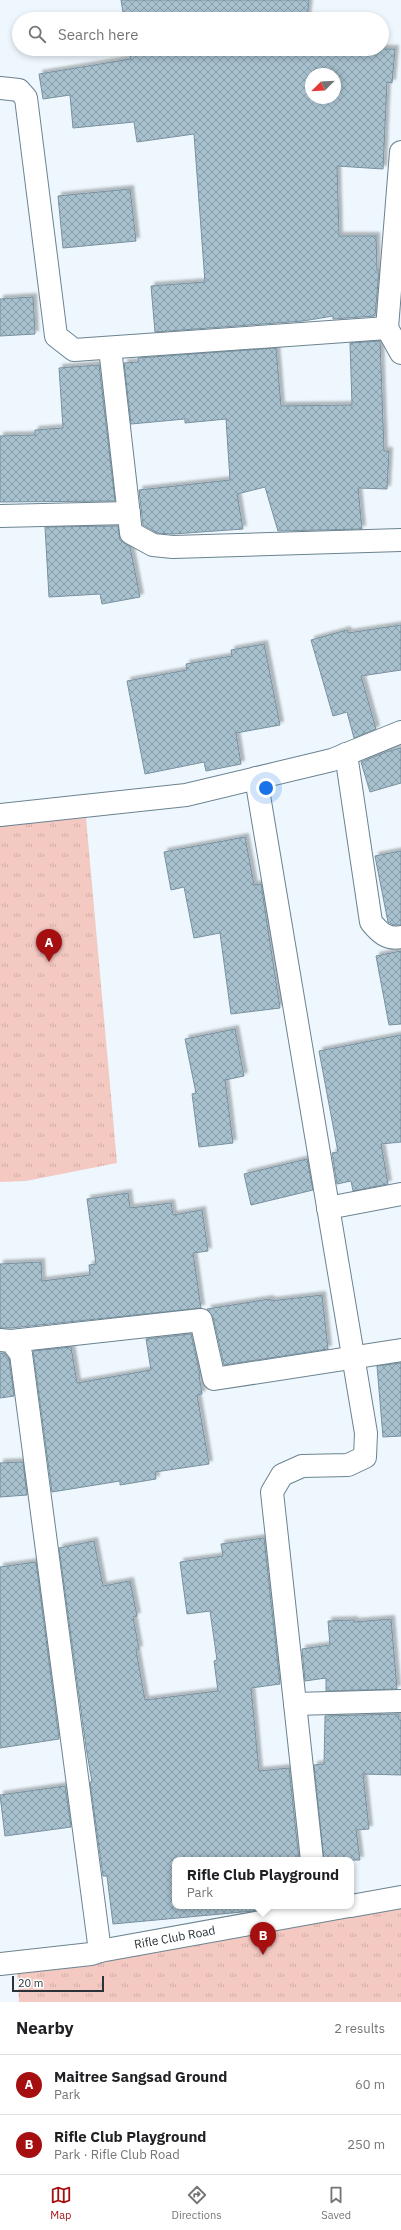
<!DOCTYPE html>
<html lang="en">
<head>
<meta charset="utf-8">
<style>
  :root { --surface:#fff; --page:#f6f6f6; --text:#202124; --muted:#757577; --line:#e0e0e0; --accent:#a50f0f }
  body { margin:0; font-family:"IBM Plex Sans",sans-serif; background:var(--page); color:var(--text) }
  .compass { position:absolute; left:305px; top:68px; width:36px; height:36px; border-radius:50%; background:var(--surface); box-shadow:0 2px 6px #0003; rotate:246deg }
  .scale { position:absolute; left:12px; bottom:10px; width:92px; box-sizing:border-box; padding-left:4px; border:2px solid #293339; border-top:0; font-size:11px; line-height:14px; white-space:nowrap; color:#293339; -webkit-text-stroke:3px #fff; paint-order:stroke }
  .you { position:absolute; left:266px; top:788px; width:14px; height:14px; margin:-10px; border:3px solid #fff; border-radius:50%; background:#1a73e8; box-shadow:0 0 0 6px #1a73e833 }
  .badge { display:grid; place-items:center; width:26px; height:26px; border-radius:50%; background:var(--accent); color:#fff; font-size:13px; font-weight:700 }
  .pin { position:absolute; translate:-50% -33px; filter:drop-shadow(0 1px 2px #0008) }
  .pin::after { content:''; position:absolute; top:21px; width:14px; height:12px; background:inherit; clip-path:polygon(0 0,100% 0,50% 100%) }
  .popup { position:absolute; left:172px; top:1857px; width:182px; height:52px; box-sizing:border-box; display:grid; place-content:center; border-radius:8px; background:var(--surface); filter:drop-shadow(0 1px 3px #0005); font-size:13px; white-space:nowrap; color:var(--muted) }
  .popup b { font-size:15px; color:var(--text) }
  .popup::after { content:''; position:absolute; left:50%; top:100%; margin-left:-8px; border:8px solid transparent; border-top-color:var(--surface) }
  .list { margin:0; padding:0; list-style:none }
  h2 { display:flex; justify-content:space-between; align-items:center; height:52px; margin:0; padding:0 16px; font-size:17px }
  h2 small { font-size:13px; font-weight:400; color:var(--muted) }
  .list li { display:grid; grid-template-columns:26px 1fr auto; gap:12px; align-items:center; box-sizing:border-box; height:60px; padding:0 16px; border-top:1px solid var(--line) }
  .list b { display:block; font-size:15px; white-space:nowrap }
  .list p { margin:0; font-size:13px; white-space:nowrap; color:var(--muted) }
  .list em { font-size:13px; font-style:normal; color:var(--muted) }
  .icon { flex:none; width:22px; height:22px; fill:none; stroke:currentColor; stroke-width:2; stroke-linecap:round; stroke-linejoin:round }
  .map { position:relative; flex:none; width:401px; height:2002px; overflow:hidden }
  .search { position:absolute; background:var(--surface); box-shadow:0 2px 6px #0003; left:12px; right:12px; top:12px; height:44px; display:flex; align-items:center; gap:10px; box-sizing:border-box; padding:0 14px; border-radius:22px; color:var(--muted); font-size:15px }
  .sheet { height:172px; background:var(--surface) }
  nav { display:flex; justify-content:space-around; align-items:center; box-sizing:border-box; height:56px; border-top:1px solid var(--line); background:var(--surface); font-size:11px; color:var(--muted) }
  nav a { display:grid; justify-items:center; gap:2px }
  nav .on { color:var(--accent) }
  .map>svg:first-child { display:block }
  .park { fill:url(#park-tufts) }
  .building { fill:url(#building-cross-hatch); stroke:#79919f; fill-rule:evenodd; filter:url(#shadow) }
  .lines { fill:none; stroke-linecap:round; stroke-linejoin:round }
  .minor-casing { stroke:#6b8390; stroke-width:24 }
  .minor { stroke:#fff; stroke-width:22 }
  .labels { text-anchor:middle; stroke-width:3; stroke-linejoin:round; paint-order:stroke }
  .street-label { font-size:12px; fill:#293339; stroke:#fff }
</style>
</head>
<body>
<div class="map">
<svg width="401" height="2002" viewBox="0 0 401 2002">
  <defs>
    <pattern id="park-tufts" width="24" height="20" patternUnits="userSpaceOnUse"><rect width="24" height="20" fill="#f3c9c2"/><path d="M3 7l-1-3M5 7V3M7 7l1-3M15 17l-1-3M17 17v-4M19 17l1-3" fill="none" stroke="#d0ada7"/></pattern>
    <pattern id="building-cross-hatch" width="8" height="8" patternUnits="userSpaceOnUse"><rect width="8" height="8" fill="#a8c1cf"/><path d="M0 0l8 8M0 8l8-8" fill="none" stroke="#899da9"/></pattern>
    <filter id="shadow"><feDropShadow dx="3.5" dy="-3.5" stdDeviation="1" flood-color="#0004"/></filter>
  </defs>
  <rect width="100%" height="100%" fill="#edf7fd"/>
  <path class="park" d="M 86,818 L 117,1163 L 26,1181 L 0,1182 L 0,824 Z
    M 401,1908 L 401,2002 L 19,2002 L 17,1968 Z"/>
  <path class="building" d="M 121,0 L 309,0 L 307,19 L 124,19 Z
    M 129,49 L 395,49 L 392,83 L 387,82 L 383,169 L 337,166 L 339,236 L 376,236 L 377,270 L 379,270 L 375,316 L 333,319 L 333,316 L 303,321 L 155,332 L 151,286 L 205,282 L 194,134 L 137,142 L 134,122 L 73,128 L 70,95 L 43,99 L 39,74 L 131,59 ZM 311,74 L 335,74 L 335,98 L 311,98 Z
    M 130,189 L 136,241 L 63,248 L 58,196 Z
    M 33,297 L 35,334 L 0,336 L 0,299 Z
    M 380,341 L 384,451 L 389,451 L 387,489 L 358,488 L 362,529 L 278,531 L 265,487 L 237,494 L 243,529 L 173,534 L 157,533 L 143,525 L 139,490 L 230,480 L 226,419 L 185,423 L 185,419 L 131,424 L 124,363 L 139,362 L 138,358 L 276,348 L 281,406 L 352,405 L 350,343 Z
    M 99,365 L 115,501 L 0,502 L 0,436 L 35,435 L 35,430 L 63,428 L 59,368 Z
    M 118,526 L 120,540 L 130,547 L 140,597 L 102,604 L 100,594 L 49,597 L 45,527 Z
    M 401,625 L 401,670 L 361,676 L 376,729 L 354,738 L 347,712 L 333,716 L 311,640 L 347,630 L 348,633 Z
    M 264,644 L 280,725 L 236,733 L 241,764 L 206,771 L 204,762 L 145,774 L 127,681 L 187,670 L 186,664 L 232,656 L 231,650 Z
    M 401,748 L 401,783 L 370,792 L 361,762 L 386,752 Z
    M 245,837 L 254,885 L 261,884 L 280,1008 L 231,1014 L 220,933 L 194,938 L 184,887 L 171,890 L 164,852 Z
    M 401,851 L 401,925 L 394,925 L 388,922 L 375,856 Z
    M 401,951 L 401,1024 L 389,1025 L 376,956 Z
    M 235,1029 L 244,1076 L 225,1080 L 233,1143 L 199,1147 L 192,1094 L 196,1093 L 185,1039 Z
    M 401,1035 L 401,1142 L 381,1144 L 388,1184 L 353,1191 L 351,1181 L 337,1184 L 332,1153 L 338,1152 L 319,1051 Z
    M 307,1159 L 313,1190 L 251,1205 L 244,1174 Z
    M 128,1193 L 130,1208 L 171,1203 L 173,1215 L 202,1210 L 208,1251 L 193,1253 L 201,1308 L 11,1328 L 0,1328 L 0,1264 L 41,1262 L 42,1281 L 90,1275 L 89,1265 L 96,1264 L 87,1199 Z
    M 322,1295 L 328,1349 L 224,1365 L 213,1317 L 207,1309 L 270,1299 L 271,1301 Z
    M 191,1334 L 200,1375 L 199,1375 L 202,1394 L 197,1395 L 209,1464 L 155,1472 L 156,1479 L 120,1485 L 120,1481 L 52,1492 L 33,1351 L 71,1347 L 77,1383 L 151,1370 L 146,1339 Z
    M 0,1353 L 4,1353 L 9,1359 L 14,1396 L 0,1398 Z
    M 401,1363 L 401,1436 L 383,1437 L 377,1366 Z
    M 23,1462 L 27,1495 L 0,1497 L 0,1463 Z
    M 264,1538 L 280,1684 L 251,1688 L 259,1771 L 289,1768 L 299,1860 L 175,1860 L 175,1906 L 279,1906 L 253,1911 L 113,1924 L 107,1876 L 103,1876 L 90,1782 L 92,1782 L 86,1747 L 59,1548 L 94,1541 L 103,1586 L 130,1581 L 137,1616 L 133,1617 L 139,1649 L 136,1650 L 145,1700 L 218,1691 L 214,1661 L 217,1660 L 210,1611 L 187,1614 L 180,1562 L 223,1556 L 221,1544 Z
    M 36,1562 L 59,1739 L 0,1748 L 0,1567 Z
    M 391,1619 L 397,1689 L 326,1691 L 326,1678 L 305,1681 L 302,1649 L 330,1645 L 328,1621 L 354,1620 L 354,1622 Z
    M 398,1714 L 399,1720 L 401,1720 L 401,1775 L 363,1774 L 369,1829 L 356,1830 L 360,1860 L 324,1860 L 314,1765 L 324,1764 L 325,1716 Z
    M 65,1786 L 71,1827 L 5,1836 L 0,1795 Z"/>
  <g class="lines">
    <defs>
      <g id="minor">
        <path d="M 0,88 L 19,90 L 26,98 L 56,336 L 74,350 L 387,328 L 401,353"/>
        <path d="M 387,328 L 401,152"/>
        <path d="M 110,348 L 131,533 L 153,545 L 173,547 L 401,540"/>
        <path d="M 0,516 L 129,513"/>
        <path d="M 346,754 L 371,922 C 379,932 387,940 401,937"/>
        <path d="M 256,778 L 366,1433 L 365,1457 L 348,1465 L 302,1466 L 282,1475 L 272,1492 L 312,1860"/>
        <path d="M 0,815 L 186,795 L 332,760 L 401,732"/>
        <path d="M 328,1208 L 401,1194"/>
        <path d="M 0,1340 L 11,1341 L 21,1354 L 100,1951"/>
        <path d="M 11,1341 L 201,1320 L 214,1379 L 401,1350"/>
        <path d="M 295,1704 L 401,1701"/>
        <path d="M 351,1906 L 401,1897"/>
        <path id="s1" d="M 0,1964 L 91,1954 L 100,1951 L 349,1906"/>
      </g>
    </defs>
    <use href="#minor" class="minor-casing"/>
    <use href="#minor" class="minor"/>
  </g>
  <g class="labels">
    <g class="street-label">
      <text dy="4" stroke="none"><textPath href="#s1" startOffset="177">Rifle Club Road</textPath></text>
    </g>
  </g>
</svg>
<svg class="compass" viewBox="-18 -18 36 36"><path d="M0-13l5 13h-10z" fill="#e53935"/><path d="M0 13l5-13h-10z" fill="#757577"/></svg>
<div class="scale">20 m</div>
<div class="you"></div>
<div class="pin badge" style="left:49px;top:962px">A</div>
<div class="pin badge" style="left:263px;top:1955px">B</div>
<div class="popup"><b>Rifle Club Playground</b>Park</div>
<div class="search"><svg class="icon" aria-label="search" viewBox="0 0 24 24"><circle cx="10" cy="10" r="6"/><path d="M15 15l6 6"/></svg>Search here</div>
</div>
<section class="sheet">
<h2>Nearby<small>2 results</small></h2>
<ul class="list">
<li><span class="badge">A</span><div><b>Maitree Sangsad Ground</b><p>Park</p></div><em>60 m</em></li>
<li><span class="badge">B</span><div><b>Rifle Club Playground</b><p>Park · Rifle Club Road</p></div><em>250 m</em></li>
</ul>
</section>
<nav>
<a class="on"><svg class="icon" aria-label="map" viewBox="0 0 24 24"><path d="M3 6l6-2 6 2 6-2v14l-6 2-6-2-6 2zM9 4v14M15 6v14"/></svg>Map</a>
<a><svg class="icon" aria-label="directions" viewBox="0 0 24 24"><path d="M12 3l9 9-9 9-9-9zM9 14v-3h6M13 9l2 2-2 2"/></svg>Directions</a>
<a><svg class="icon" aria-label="saved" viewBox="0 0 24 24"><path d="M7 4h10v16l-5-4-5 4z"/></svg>Saved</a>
</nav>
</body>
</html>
